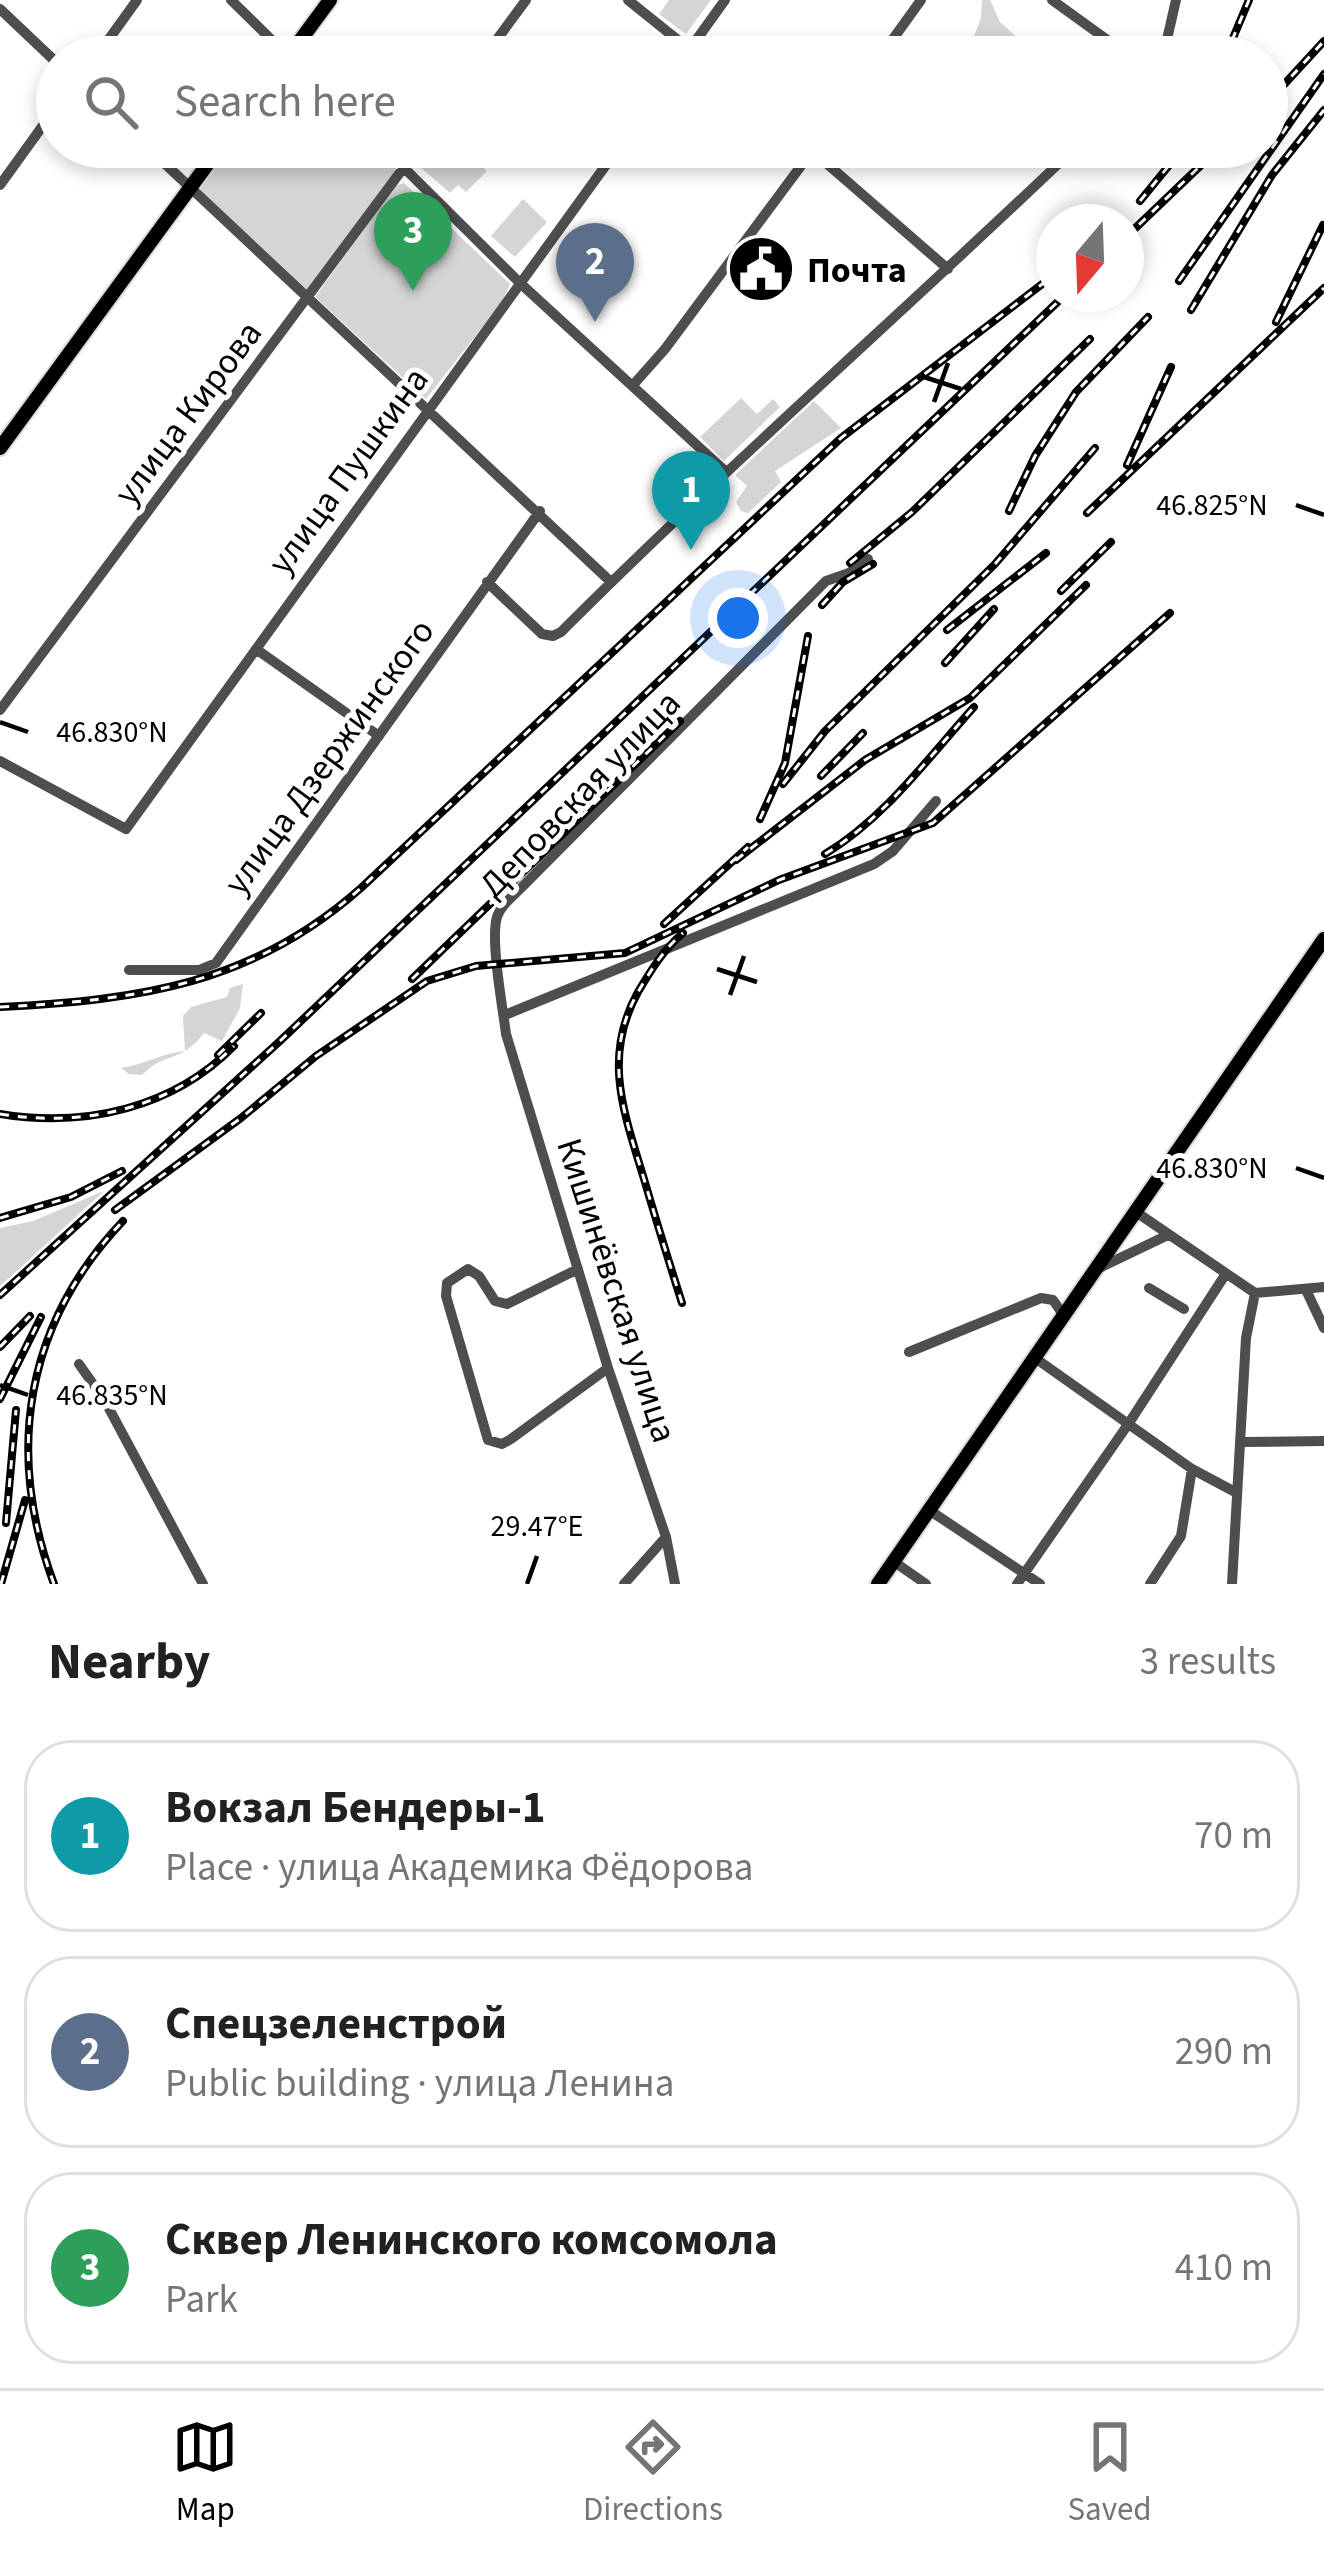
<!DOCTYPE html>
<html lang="en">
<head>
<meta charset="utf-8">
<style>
  :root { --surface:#fff; --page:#f6f6f6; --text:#202124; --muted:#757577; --line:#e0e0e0; --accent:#000 }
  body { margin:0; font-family:"Source Sans 3",sans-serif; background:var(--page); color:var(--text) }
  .compass { position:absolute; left:1036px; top:204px; width:108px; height:108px; border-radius:50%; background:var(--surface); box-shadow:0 6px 18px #0003; rotate:199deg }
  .you { position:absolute; left:738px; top:618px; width:42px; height:42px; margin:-30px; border:9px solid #fff; border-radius:50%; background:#1a73e8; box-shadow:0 0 0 18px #1a73e833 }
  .badge { display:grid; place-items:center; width:78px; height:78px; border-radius:50%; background:var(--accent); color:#fff; font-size:39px; font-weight:700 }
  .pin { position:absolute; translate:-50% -99px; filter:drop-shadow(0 3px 6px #0008) }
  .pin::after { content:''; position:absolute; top:63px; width:42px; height:36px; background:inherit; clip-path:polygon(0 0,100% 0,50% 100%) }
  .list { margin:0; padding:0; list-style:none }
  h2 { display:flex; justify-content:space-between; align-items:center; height:156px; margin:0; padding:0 48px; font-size:51px }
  h2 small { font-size:39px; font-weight:400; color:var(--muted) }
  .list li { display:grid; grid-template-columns:78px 1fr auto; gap:36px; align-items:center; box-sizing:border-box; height:192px; margin:0 24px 24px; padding:0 24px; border:3px solid var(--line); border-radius:48px }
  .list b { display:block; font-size:45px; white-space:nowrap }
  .list p { margin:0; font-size:39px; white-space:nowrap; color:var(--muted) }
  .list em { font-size:39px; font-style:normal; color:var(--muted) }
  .icon { flex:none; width:66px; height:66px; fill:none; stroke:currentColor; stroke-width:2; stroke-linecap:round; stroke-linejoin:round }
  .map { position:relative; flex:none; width:1324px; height:1584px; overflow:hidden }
  .search { position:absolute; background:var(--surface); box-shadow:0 6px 18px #0003; left:36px; right:36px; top:36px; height:132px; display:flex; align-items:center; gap:30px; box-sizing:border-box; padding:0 42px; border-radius:66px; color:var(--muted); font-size:45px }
  .sheet { height:804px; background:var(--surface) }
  nav { display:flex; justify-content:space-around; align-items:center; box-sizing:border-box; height:168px; border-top:3px solid var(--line); background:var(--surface); font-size:33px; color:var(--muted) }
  nav a { display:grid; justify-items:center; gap:6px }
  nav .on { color:var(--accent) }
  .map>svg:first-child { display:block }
  .green { fill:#d5d5d5 }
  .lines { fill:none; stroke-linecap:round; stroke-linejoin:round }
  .major-casing { stroke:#dbdbdb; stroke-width:18 }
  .minor { stroke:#4e4e4e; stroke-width:10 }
  .major { stroke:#000; stroke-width:14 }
  .rail-casing { stroke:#000; stroke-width:8 }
  .rail { stroke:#fff; stroke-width:3; stroke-dasharray:9; stroke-linecap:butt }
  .ticks { fill:none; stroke:#000; stroke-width:4.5 }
  .labels { text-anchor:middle; stroke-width:10; stroke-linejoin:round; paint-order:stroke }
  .poi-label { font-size:36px; font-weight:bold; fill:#000; stroke:#fff; text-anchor:start }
  .street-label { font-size:36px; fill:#000; stroke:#fff }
  .ticks-label { font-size:30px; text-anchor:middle; fill:#000; stroke:#fff; stroke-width:10; stroke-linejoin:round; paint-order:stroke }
</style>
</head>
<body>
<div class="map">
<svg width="1324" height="1584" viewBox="0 0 1324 1584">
  <rect width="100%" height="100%" fill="#fff"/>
  <path class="green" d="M 669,0 L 711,0 L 686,34 L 659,14 Z
    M 982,0 L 990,0 L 1000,22 L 1018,38 L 995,57 L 966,57 L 981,18 Z
    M 233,147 L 377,147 L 395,164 L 396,179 L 309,299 L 195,192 Z
    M 435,147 L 461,147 L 487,171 L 466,192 L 458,185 L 450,193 L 419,166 Z
    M 404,183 L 510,284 L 502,302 L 426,399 L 315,297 L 395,186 Z
    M 523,199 L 547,222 L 515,257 L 491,236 Z
    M 741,398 L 757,414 L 773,399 L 780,407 L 724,461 L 700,437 Z
    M 814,401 L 841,428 L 775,471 L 781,482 L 748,513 L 741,511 L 736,502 L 747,486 L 735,475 Z
    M 243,984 L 240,1008 L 222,1041 L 204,1033 C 180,1064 166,1051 142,1075 L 129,1074 L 121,1068 C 144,1065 161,1053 185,1051 L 183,1016 L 191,1007 L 227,997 L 230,988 Z
    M 104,1191 L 8,1279 L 0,1286 L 0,1228 L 33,1221 Z"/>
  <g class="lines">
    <defs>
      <path id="major" d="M 288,57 L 330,0
        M 0,448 L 220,147
        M 878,1584 L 1324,939"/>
    </defs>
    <use href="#major" class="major-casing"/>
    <path class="minor" d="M 231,0 L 289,57
      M 628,0 L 699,57
      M 1052,0 L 1131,57
      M 0,9 L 57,63
      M 96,57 L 137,0
      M 484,57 L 526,0
      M 684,57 L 725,0
      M 880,57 L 921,0
      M 1163,57 L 1176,0
      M 147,147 L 611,582
      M 383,147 L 520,283 L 725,471
      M 810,149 L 948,269
      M 0,185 L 57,106
      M 633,385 L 665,349 L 815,147
      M 487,582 L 542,634 L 553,636 L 561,632 C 728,465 906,310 1076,147
      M 256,649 L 379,736
      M 0,710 L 419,147
      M 0,761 L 126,829 L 619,147
      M 129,970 L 199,970 L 216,963 L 540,511
      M 505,1015 L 874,864 L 893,851 L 936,801
      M 1136,1212 L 1255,1293 L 1324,1287
      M 578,1269 L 507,1304 L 495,1301 L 479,1276 L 468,1269 L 447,1283 L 446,1296 L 488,1440 L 502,1444 L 511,1439 L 608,1368
      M 1097,1269 L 1168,1235
      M 1149,1288 L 1184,1309
      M 1306,1290 L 1324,1328
      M 909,1352 L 1041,1298 L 1053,1300 L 1064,1316
      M 1035,1358 L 1192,1469 L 1237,1493
      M 79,1364 L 105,1401 L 203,1584
      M 1241,1442 L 1324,1441
      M 929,1510 L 1040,1584
      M 893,1561 L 926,1584
      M 624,1584 L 666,1537
      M 675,1584 L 666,1537 L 608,1368 L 506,1034 C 503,1009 490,940 497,917 C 501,905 513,896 522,887 L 826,581 L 849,573 L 868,559
      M 1017,1584 L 1129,1423 L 1225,1275
      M 1150,1584 L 1181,1536 L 1192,1469
      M 1232,1584 L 1246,1338 L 1255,1293"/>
    <use href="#major" class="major"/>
    <defs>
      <path id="rail" d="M 1225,57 L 1249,0
        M 1267,103 L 1324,41
        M 1140,201 L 1184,147
        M 1126,237 L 1220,147
        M 1179,281 L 1324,74
        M 1191,310 L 1272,175 L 1324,110
        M 1276,322 L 1323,225
        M 1127,465 L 1171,367
        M 1009,511 L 1035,456 L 1076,392 L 1148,317
        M 1087,513 L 1324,288
        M 850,563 L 912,512 L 1090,339
        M 1061,591 L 1111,542
        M 822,605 L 843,582 L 873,564
        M 947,630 L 1046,553
        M 945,663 L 994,609
        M 821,776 L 863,733
        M 783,784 L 825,731 L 995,564 L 1095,448
        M 760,819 L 785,763 L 808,636
        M 825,854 C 885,818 928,758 974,707
        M 736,860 L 865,760 L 970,698 L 1086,585
        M 664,924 L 748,847
        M 412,979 L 680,721
        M 0,1007 C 140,1000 253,984 361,888 L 841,438 L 1054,275
        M 218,1055 L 261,1013
        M 0,1114 C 85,1128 173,1108 234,1046
        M 115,1210 L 241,1118 L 316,1056 L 427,981 L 476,966 L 625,953 L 779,880 L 933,823 L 1170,613
        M 0,1218 L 71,1197 L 122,1171
        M 0,1295 L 280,1041 L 1066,294
        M 682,1303 C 669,1262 656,1220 644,1179 C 624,1113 602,1057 638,992 C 651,970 664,949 683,933
        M 0,1347 L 30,1316
        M 0,1399 L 41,1317
        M 6,1523 L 16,1410
        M 1,1584 L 25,1500
        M 54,1584 C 5,1452 25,1324 123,1221"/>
    </defs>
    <use href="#rail" class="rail-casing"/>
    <use href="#rail" class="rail"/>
  </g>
  <path class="ticks" d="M 921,376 L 961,389M 934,402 L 948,363M 1296,505 L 1324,515M 0,722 L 28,732M 717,969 L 757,982M 730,995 L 744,956M 1296,1168 L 1324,1178M 0,1385 L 28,1395M 527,1584 L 537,1556"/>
  <defs>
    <symbol id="civic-disc" viewBox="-11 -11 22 22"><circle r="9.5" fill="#000" stroke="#fff"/><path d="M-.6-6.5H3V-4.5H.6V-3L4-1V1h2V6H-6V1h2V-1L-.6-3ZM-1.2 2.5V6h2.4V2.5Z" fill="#fff"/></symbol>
  </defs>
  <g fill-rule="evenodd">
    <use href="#civic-disc" x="723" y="231" width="76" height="76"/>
  </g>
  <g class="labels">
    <g class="poi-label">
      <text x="807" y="282">Почта</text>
    </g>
    <g class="street-label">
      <text transform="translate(187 412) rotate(-53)" y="13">улица Кирова</text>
      <text transform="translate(347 470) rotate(-54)" y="13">улица Пушкина</text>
      <text transform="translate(328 756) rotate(-54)" y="13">улица Дзержинского</text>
      <text transform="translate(579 793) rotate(-46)" y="13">Деповская улица</text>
      <text transform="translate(618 1290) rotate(72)" y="13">Кишинёвская улица</text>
    </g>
  </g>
  <g class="ticks-label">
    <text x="1212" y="515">46.825°N</text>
    <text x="112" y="742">46.830°N</text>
    <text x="1212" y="1178">46.830°N</text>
    <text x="112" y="1405">46.835°N</text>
    <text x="537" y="1536">29.47°E</text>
  </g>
</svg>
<svg class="compass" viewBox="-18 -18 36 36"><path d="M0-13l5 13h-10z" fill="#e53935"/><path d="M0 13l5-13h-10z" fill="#757577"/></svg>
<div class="you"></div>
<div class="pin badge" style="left:691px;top:550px;background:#0f9aa8">1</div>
<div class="pin badge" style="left:595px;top:322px;background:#5c6f8a">2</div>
<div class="pin badge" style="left:413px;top:291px;background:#2e9e5b">3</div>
<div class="search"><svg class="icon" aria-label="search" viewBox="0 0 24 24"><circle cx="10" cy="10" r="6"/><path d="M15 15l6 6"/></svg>Search here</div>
</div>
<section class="sheet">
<h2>Nearby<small>3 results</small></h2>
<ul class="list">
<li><span class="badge" style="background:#0f9aa8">1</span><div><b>Вокзал Бендеры-1</b><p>Place · улица Академика Фёдорова</p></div><em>70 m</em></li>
<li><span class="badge" style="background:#5c6f8a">2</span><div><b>Спецзеленстрой</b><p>Public building · улица Ленина</p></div><em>290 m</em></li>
<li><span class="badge" style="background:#2e9e5b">3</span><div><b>Сквер Ленинского комсомола</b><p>Park</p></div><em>410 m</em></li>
</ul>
</section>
<nav>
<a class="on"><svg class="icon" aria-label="map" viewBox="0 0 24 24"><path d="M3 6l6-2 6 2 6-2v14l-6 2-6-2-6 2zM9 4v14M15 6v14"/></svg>Map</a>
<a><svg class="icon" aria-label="directions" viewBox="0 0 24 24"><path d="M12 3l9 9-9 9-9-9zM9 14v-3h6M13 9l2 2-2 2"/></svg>Directions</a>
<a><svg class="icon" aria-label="saved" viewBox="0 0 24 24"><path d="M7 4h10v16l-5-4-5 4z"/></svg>Saved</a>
</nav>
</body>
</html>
